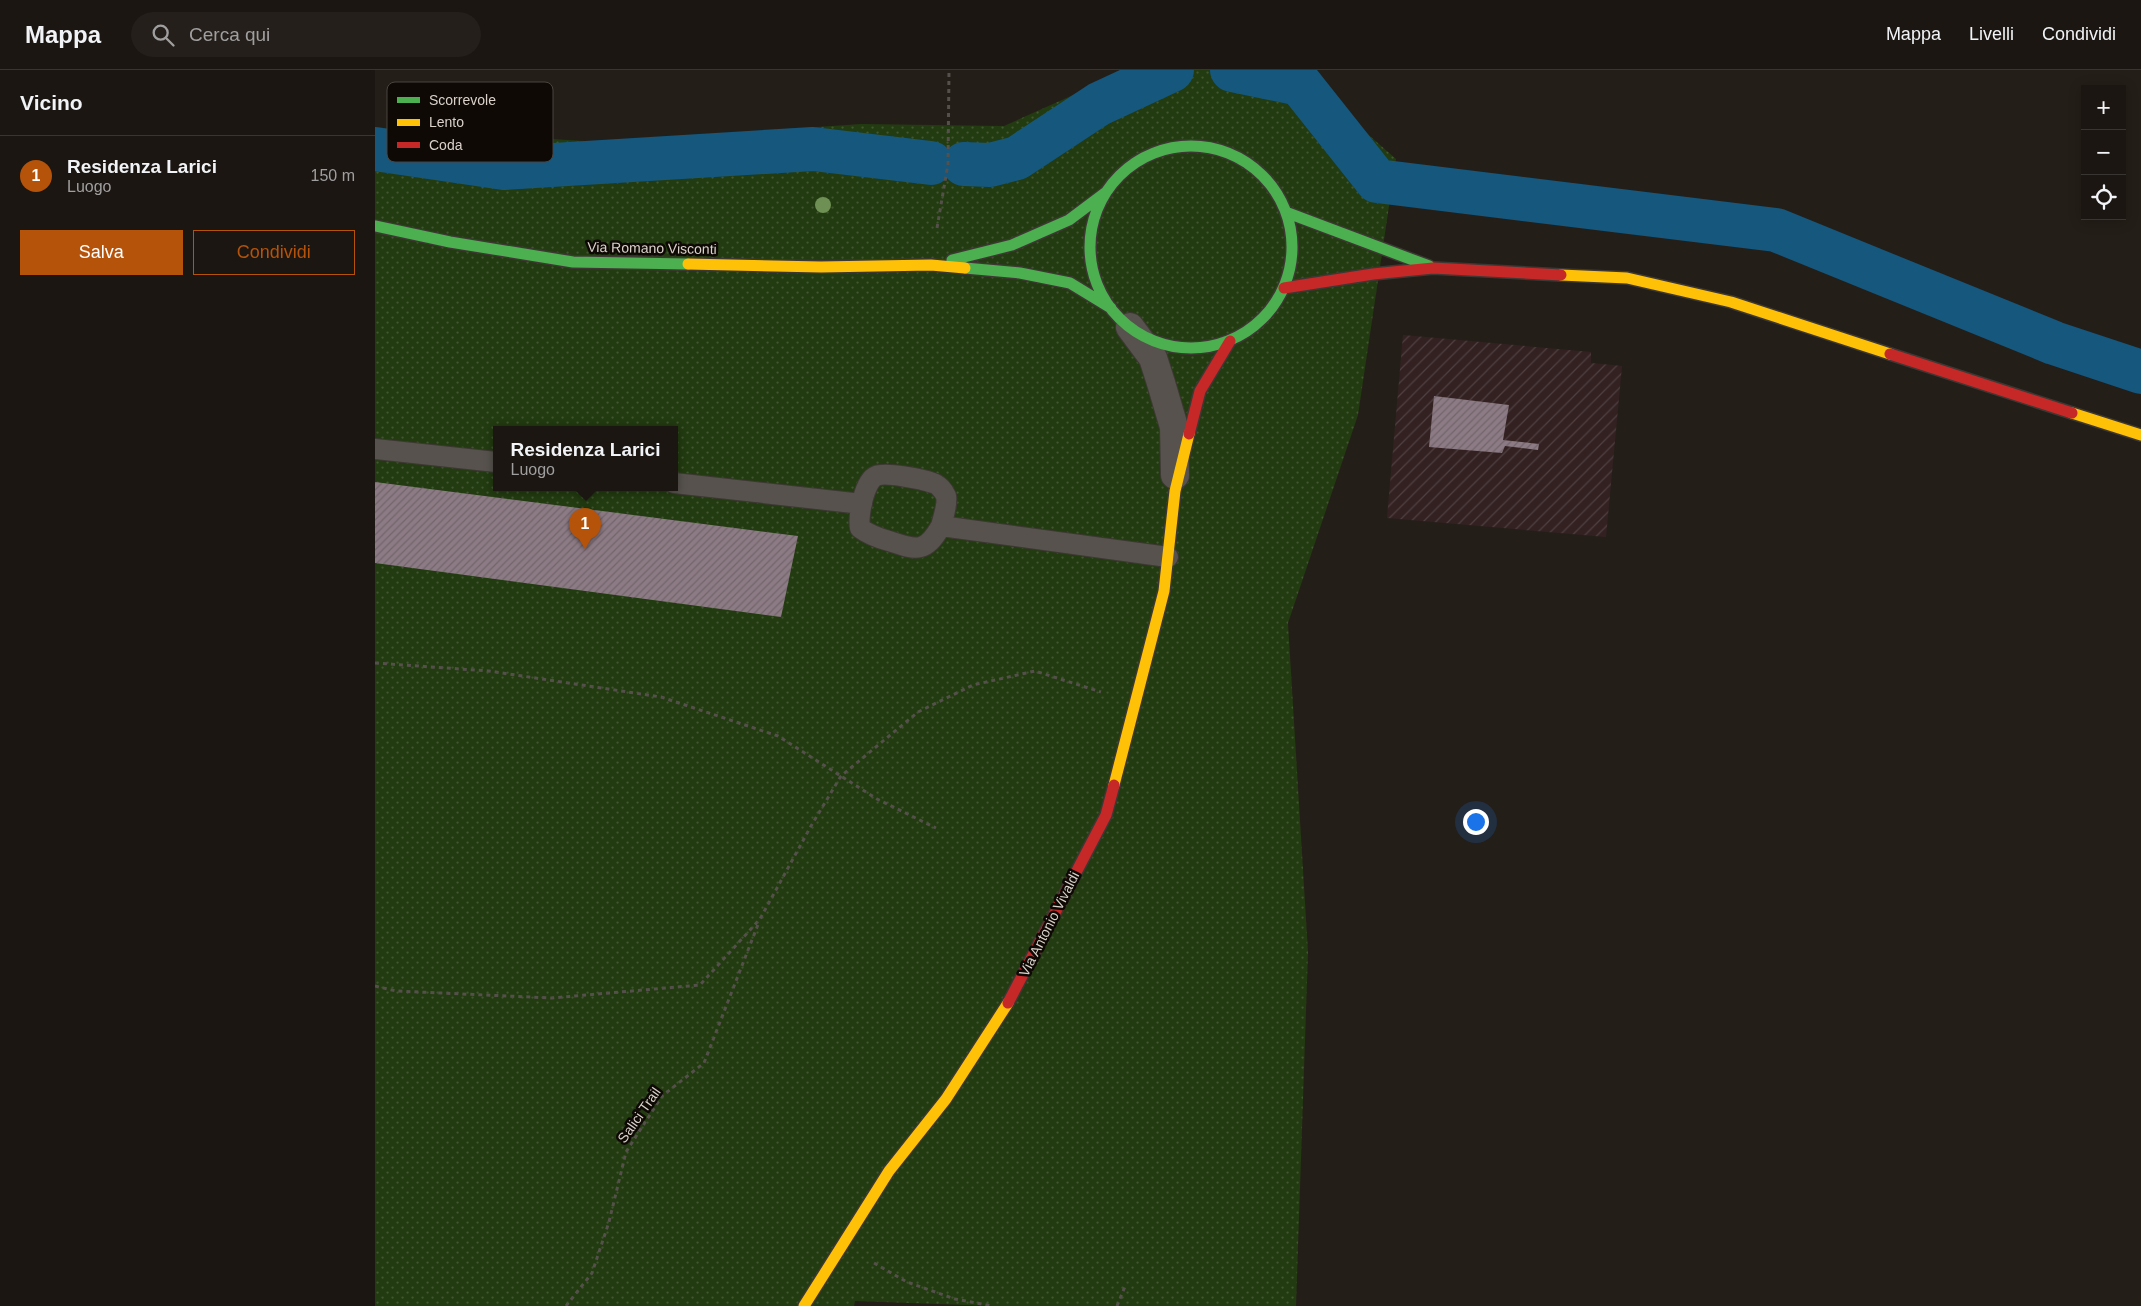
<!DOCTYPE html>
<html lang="it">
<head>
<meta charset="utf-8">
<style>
  :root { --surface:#1b1612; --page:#241f1b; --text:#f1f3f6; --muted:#a09f9f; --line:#393532; --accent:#b45309 }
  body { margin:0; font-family:Arial,sans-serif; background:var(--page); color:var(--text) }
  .controls { position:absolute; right:15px; top:15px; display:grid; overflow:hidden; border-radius:0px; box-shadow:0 2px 12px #0003 }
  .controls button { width:45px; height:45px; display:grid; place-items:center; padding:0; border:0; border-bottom:1px solid var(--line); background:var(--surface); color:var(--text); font:25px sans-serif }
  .you { position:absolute; left:1100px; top:751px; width:18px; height:18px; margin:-12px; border:4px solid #fff; border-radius:50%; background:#1a73e8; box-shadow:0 0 0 8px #1a73e833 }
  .badge { display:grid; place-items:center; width:32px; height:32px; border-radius:50%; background:var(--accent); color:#fff; font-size:16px; font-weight:700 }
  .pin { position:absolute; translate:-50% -41px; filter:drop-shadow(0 1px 2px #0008) }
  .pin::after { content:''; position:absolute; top:26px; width:18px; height:15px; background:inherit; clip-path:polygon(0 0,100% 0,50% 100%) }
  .popup { position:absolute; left:118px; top:356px; width:185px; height:65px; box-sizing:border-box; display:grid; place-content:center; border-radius:0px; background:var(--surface); filter:drop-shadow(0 1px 4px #0005); font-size:16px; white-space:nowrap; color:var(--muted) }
  .popup b { font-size:19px; color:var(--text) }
  .popup::after { content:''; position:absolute; left:50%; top:100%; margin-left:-10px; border:10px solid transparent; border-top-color:var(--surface) }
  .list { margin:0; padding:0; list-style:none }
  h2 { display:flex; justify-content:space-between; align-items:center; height:65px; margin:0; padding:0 20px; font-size:21px }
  h2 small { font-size:16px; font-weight:400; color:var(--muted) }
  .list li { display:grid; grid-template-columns:32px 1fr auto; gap:15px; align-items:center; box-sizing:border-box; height:80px; padding:0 20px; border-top:1px solid var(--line) }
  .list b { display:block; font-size:19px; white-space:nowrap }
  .list p { margin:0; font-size:16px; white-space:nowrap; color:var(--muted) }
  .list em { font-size:16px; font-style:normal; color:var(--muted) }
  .actions { display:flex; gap:10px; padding:15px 20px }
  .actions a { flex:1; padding:11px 0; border:1px solid var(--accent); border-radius:0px; text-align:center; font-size:18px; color:var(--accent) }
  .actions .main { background:var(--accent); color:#fff }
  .icon { flex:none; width:28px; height:28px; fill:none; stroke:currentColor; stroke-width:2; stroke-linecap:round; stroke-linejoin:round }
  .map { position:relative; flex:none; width:1766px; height:1236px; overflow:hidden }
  header { display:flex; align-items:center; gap:30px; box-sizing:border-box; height:70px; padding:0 25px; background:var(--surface); border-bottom:1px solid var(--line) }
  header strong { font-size:24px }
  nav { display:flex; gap:28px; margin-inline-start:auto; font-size:18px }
  .search { width:350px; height:45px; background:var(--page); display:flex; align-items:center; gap:12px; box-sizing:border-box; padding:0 18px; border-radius:28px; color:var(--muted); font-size:19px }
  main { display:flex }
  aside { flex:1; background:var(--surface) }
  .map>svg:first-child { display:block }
  .industrial { fill:url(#industrial-furrows) }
  .park { fill:url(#park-dots); fill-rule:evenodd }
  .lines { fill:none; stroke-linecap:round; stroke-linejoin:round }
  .canal { stroke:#15577d; stroke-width:44 }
  .building { fill:url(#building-hatch) }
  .lane-casing { stroke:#3e3834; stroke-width:22 }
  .street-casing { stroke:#3e3834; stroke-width:30 }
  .fast-casing { stroke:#3e3834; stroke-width:14 }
  .slow-casing { stroke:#3e3834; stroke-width:14 }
  .jam-casing { stroke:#3e3834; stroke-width:14 }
  .path { stroke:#55504c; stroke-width:3; stroke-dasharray:4 4; stroke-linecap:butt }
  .lane { stroke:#57524d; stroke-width:20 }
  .street { stroke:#57524d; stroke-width:28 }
  .fast { stroke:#4caf50; stroke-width:11 }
  .slow { stroke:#ffc107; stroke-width:11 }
  .jam { stroke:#c62828; stroke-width:11 }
  .tree { fill:#6e9054 }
  .labels { text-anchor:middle; stroke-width:5; stroke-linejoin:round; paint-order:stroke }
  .street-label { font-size:14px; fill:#d9d1ca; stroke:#0e0905 }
  .key { fill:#0e0905; stroke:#4b4540; stroke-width:1 }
  .key-label { font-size:14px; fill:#d9d1ca }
</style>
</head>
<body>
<header>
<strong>Mappa</strong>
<div class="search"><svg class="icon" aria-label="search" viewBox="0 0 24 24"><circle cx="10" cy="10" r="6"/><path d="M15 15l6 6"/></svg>Cerca qui</div>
<nav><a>Mappa</a><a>Livelli</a><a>Condividi</a></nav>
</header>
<main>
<aside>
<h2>Vicino<small></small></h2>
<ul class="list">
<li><span class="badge">1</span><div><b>Residenza Larici</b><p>Luogo</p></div><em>150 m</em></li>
</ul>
<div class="actions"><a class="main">Salva</a><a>Condividi</a></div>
</aside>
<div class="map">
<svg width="1766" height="1236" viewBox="0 0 1766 1236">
  <defs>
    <pattern id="industrial-furrows" width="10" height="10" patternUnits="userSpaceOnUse" patternTransform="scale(1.25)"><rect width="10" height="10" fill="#332122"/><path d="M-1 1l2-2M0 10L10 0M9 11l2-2" fill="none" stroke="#504041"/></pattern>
    <pattern id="park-dots" width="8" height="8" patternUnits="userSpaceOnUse" patternTransform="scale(1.25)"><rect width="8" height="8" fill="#223b10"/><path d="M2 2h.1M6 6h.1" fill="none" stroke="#425631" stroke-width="1.8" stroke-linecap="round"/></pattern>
    <pattern id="building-hatch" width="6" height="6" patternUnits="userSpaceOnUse" patternTransform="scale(1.25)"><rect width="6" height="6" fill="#8c7a84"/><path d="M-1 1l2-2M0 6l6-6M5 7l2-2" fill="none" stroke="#72656b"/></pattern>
  </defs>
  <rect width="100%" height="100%" fill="#241e18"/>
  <path class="industrial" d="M 1028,265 L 1216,282 L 1216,293 L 1247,296 L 1231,467 L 1012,448 Z"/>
  <path class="park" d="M 754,0 L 920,0 L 1021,89 L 983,345 L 913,553 L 933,882 L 921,1236 L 618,1236 L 480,1231 L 479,1236 L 0,1236 L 0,58 L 225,72 L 486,54 L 629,56 ZM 121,360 L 299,360 L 299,418 L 121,418 Z"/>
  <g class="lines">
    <path class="canal" d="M 857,0 L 925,14 L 1002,111 L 1401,160 L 1679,273 L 1766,302
      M 0,79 L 129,98 L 438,79 L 556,93
      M 589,94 L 615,95 L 642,88 L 724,34 L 797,0"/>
  </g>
  <path class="building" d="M 1059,326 L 1134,335 L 1128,370 L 1164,374 L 1163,380 L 1130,376 L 1127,383 L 1054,377 Z
    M 0,412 L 423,466 L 406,547 L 0,493 Z"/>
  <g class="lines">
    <defs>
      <path id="lane" d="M 0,379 L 121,392
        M 299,413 L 487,434
        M 566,456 C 550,484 541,480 514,471 C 503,468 494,465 485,458 C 483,446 489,411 501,406 C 511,402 547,409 558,413 C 563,414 569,421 571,426 C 573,434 568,448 566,456 L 793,487"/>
      <path id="street" d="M 755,257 L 778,288 L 786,313 L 799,357 L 800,405"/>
      <path id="fast" d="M715 177a101 101 0 1 1 202 0a101 101 0 1 1-202 0Z
        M 913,143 L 1054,196
        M 0,156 L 75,172 L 198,192 L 313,194
        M 577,190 L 637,175 L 694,150 L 730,123
        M 590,198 L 645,203 L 695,213 L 736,238"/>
      <path id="slow" d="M 313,194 L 446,197 L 556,195 L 590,198
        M 1186,205 L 1252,208 L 1356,232 L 1515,284
        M 1697,343 L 1766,365
        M 739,715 L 789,521 L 800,421 L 814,364
        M 429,1236 L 514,1101 L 571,1029 L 633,933"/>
      <path id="jam" d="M 909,218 L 998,204 L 1058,198 L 1186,205
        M 1515,284 L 1697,343
        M 814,364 L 825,321 L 855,271
        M 633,933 L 731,745 L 739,715"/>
    </defs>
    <use href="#lane" class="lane-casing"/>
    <use href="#street" class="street-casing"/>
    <use href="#fast" class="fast-casing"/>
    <use href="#slow" class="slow-casing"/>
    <use href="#jam" class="jam-casing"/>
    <path class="path" d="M 562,158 L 573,94 L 574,0
      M 0,593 L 114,601 L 286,627 L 403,666 L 502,729 L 561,758
      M 0,916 L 21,921 L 177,928 L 325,915 L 385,849 L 436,756 L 466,706 L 543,642 L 598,615 L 660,601 L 726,622
      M 499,1193 L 532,1212 L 580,1229 L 617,1236
      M 191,1236 L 217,1203 L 234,1152 L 251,1082 L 287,1026 L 329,993 L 384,852
      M 742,1236 L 751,1214"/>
    <use href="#lane" class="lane"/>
    <use href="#street" class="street"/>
    <use href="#fast" class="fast"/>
    <use href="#slow" class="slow"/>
    <use href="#jam" class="jam"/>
  </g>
  <circle class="tree" cx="448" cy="135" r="8"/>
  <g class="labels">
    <g class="street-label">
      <text transform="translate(277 178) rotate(1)" y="5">Via Romano Visconti</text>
      <text transform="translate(674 854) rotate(-63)" y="5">Via Antonio Vivaldi</text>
      <text transform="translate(264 1045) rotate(-55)" y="5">Salici Trail</text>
    </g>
  </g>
  <rect x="12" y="12" width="166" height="80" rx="8" class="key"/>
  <rect x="22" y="27" width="23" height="6" fill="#4caf50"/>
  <rect x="22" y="49" width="23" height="7" fill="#ffc107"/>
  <rect x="22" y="72" width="23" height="6" fill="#c62828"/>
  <g class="key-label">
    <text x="54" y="35">Scorrevole</text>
    <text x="54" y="57">Lento</text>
    <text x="54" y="80">Coda</text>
  </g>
</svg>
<div class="controls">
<button>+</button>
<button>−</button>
<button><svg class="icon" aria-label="locate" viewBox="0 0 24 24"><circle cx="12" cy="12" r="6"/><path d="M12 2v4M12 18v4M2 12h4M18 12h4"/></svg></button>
</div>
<div class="you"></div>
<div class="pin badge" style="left:210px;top:479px">1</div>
<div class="popup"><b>Residenza Larici</b>Luogo</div>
</div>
</main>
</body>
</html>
